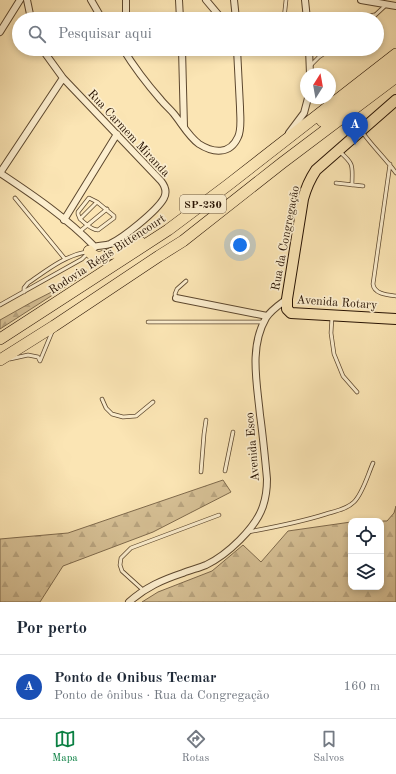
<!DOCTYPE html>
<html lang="pt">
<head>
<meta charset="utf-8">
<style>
  :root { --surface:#fff; --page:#f2f2f3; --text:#1f2937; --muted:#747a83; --line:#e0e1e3; --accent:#0b8043 }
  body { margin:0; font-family:"Old Standard TT",serif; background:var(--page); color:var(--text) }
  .controls { position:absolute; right:12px; bottom:12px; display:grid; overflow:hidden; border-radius:8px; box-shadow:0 2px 6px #0003 }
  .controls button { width:36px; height:36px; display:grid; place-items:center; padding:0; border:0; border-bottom:1px solid var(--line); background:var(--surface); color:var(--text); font:20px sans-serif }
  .compass { position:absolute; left:300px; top:68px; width:36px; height:36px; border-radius:50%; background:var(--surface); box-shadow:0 2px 6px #0003; rotate:11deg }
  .you { position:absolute; left:240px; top:245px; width:14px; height:14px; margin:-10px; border:3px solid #fff; border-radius:50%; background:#1a73e8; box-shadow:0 0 0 6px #1a73e833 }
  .badge { display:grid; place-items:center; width:26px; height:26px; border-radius:50%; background:var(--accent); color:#fff; font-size:13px; font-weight:700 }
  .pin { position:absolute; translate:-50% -33px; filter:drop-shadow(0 1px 2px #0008) }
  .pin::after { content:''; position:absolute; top:21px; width:14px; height:12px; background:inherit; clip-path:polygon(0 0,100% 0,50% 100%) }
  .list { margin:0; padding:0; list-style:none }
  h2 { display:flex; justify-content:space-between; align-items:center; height:52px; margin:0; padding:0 16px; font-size:17px }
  h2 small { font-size:13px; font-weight:400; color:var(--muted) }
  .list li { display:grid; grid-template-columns:26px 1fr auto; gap:12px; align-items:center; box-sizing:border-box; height:64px; padding:0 16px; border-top:1px solid var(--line) }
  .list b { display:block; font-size:15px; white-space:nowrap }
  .list p { margin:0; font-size:13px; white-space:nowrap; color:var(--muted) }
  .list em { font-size:13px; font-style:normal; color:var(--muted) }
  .icon { flex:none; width:22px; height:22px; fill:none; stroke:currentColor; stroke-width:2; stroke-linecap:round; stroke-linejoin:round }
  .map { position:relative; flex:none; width:396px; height:602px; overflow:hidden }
  .search { position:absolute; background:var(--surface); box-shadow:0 2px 6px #0003; left:12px; right:12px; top:12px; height:44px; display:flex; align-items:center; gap:10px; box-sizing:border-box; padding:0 14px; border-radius:22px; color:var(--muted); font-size:15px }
  .sheet { height:116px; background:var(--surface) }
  nav { display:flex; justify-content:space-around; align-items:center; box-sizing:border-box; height:56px; border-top:1px solid var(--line); background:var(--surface); font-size:11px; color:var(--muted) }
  nav a { display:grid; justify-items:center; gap:2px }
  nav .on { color:var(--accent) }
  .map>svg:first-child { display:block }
  .forest { fill:url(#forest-firs); stroke:#7f6a4c }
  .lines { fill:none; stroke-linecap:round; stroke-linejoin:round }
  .service-casing { stroke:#5c472e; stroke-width:4.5 }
  .minor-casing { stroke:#5c472e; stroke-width:8 }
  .primary-casing { stroke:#271202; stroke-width:12 }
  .motorway-casing { stroke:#271202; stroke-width:12 }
  .service { stroke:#fceece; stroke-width:3 }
  .minor { stroke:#fceece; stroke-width:6 }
  .primary { stroke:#fbe5b4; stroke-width:10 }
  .motorway { stroke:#fbe5b4; stroke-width:11 }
  .labels { text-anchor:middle; stroke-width:3.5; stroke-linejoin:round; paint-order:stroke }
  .shield { fill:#fceece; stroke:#67543f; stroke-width:1 }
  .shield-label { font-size:11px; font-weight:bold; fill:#271202 }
  .street-label { font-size:12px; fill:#271202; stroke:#fceece }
</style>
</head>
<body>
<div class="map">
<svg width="396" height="602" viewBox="0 0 396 602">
  <defs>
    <pattern id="forest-firs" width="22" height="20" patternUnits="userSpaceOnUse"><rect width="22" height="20" fill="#d7c196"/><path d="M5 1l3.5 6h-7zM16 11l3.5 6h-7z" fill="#b9a580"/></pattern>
  </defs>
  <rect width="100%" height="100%" fill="#fbe5b4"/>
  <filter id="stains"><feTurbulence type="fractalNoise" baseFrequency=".005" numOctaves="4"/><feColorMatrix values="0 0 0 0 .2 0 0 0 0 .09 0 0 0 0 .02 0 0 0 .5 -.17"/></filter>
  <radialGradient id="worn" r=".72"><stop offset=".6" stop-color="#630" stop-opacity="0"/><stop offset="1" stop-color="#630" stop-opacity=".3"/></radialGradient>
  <path class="forest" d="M 79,278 L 0,329 L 0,320 L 32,302 Z
    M 223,480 L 231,492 L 153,532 L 63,566 L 40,602 L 0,602 L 0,539 L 68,533 Z
    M 396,506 L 396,602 L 142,602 L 158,592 L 212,571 L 243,545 L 261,562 L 288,531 L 351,522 L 351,587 L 381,587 L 381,521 L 361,521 L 387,521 L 394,513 Z"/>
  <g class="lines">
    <defs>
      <path id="service" d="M 284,19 L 286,0
        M 358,19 L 374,15
        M 371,19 L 386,5
        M 283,49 L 283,51
        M 319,56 L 322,49
        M 311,65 L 319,57 L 331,49
        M 363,133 C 373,147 386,159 396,173
        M 340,152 C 355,165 352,166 352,185
        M 390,164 L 373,284 C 374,294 387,295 396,296
        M 336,183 L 363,186
        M 15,198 L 65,259
        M 97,202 L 114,216 L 114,218 L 98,230 C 91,230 85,223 80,219 Z
        M 80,219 L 78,214 L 78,212 L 89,198 L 97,202
        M 79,232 L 107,209
        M 24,292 L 24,288 L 28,283 C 46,271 64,256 86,252
        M 176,298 L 175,294 L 177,289 L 186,281
        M 0,305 L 82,259 L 88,253
        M 332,317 L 331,333 L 334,354 L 343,376 L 357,392
        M 148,322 L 264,322
        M 10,359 L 28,355 L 38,357 L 40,361 L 52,332
        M 102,399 L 106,408 L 112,414 L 123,417 L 136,416 L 153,402
        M 225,471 L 233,432
        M 201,472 L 204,434 L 206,420
        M 248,532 C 275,527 301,522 326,514 C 336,511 347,509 354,502 C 363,493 368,474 373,463
        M 143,590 L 122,571 L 120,565 L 121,558 L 131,548 L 219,515"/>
      <path id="minor" d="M 27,0 L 31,19
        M 91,0 L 102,19
        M 126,0 L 126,19
        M 179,0 L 180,19
        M 206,0 L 222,19
        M 234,0 L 236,19
        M 305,0 L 307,19
        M 361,0 L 396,6
        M 0,32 L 20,0
        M 42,49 L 63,78 L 161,181 C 165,186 167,192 164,198 C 157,211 123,238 110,244 C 105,246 99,245 94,247 C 93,248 91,250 89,251
        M 123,49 C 134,67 147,84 161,100 C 165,105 170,109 174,114 C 182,124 189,137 199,144 C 213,153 230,155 238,137 C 242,129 240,116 240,107 C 239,88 238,68 237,49
        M 182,49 L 184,127
        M 309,49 L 310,74
        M 289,133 L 304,113 L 308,98
        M 0,173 C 33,195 67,218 95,247
        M 0,173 L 63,78
        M 64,220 L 117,134
        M 176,298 L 267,316
        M 129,602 C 146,587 162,580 183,573 C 190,570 199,568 206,565 C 227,555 256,528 263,506 C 266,497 267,489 267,479 C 265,458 263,436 260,415 C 257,383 249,347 266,318 C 271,310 279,305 287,299"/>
      <path id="primary" d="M 396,100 L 316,170 C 310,179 306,188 303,199 L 287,299 L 287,309 L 291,313 L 396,319"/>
      <path id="motorway" d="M 322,121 L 396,65
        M 89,251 C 91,254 93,256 97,257 C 104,258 132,245 140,242
        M 0,339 L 168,230 L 228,185 L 396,54
        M 0,360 L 54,326 L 159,256 L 183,241 L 282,163 L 396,77"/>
    </defs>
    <use href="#service" class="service-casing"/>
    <use href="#minor" class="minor-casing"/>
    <use href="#primary" class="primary-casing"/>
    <use href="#motorway" class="motorway-casing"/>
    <use href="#service" class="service"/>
    <use href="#minor" class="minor"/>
    <use href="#primary" class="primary"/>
    <use href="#motorway" class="motorway"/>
  </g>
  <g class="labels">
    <rect class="shield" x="180" y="195" width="46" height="18" rx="3"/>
    <g class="shield-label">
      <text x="203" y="208">SP-230</text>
    </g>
    <g class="street-label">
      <text transform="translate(129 133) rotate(47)" y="4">Rua Carmem Miranda</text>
      <text transform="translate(285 238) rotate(-79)" y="4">Rua da Congregação</text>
      <text transform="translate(107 254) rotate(-33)" y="4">Rodovia Régis Bittencourt</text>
      <text transform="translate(337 302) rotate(4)" y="4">Avenida Rotary</text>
      <text transform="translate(252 447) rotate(-95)" y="4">Avenida Esco</text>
    </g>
  </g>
  <rect width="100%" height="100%" filter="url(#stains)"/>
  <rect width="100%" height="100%" fill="url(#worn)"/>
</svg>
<div class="controls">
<button><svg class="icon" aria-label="locate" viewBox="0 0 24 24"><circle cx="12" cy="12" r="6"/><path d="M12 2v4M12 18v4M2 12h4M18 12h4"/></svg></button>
<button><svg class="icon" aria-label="layers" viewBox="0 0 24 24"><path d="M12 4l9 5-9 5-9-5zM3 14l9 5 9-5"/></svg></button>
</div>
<svg class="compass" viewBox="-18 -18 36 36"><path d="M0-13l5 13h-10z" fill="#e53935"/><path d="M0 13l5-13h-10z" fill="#747a83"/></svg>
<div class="you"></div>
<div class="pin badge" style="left:355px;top:145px;background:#1a4fb4">A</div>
<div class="search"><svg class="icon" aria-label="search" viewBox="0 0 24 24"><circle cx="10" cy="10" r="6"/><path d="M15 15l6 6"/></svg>Pesquisar aqui</div>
</div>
<section class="sheet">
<h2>Por perto<small></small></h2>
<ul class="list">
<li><span class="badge" style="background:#1a4fb4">A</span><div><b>Ponto de Onibus Tecmar</b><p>Ponto de ônibus · Rua da Congregação</p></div><em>160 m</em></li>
</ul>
</section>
<nav>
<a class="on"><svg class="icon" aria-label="map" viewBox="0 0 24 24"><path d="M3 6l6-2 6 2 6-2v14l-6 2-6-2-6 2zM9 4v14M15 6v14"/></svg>Mapa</a>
<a><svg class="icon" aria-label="directions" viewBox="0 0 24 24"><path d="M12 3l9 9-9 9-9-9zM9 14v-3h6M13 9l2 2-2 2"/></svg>Rotas</a>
<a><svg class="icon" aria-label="saved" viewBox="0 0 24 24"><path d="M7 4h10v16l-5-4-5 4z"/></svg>Salvos</a>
</nav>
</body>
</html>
